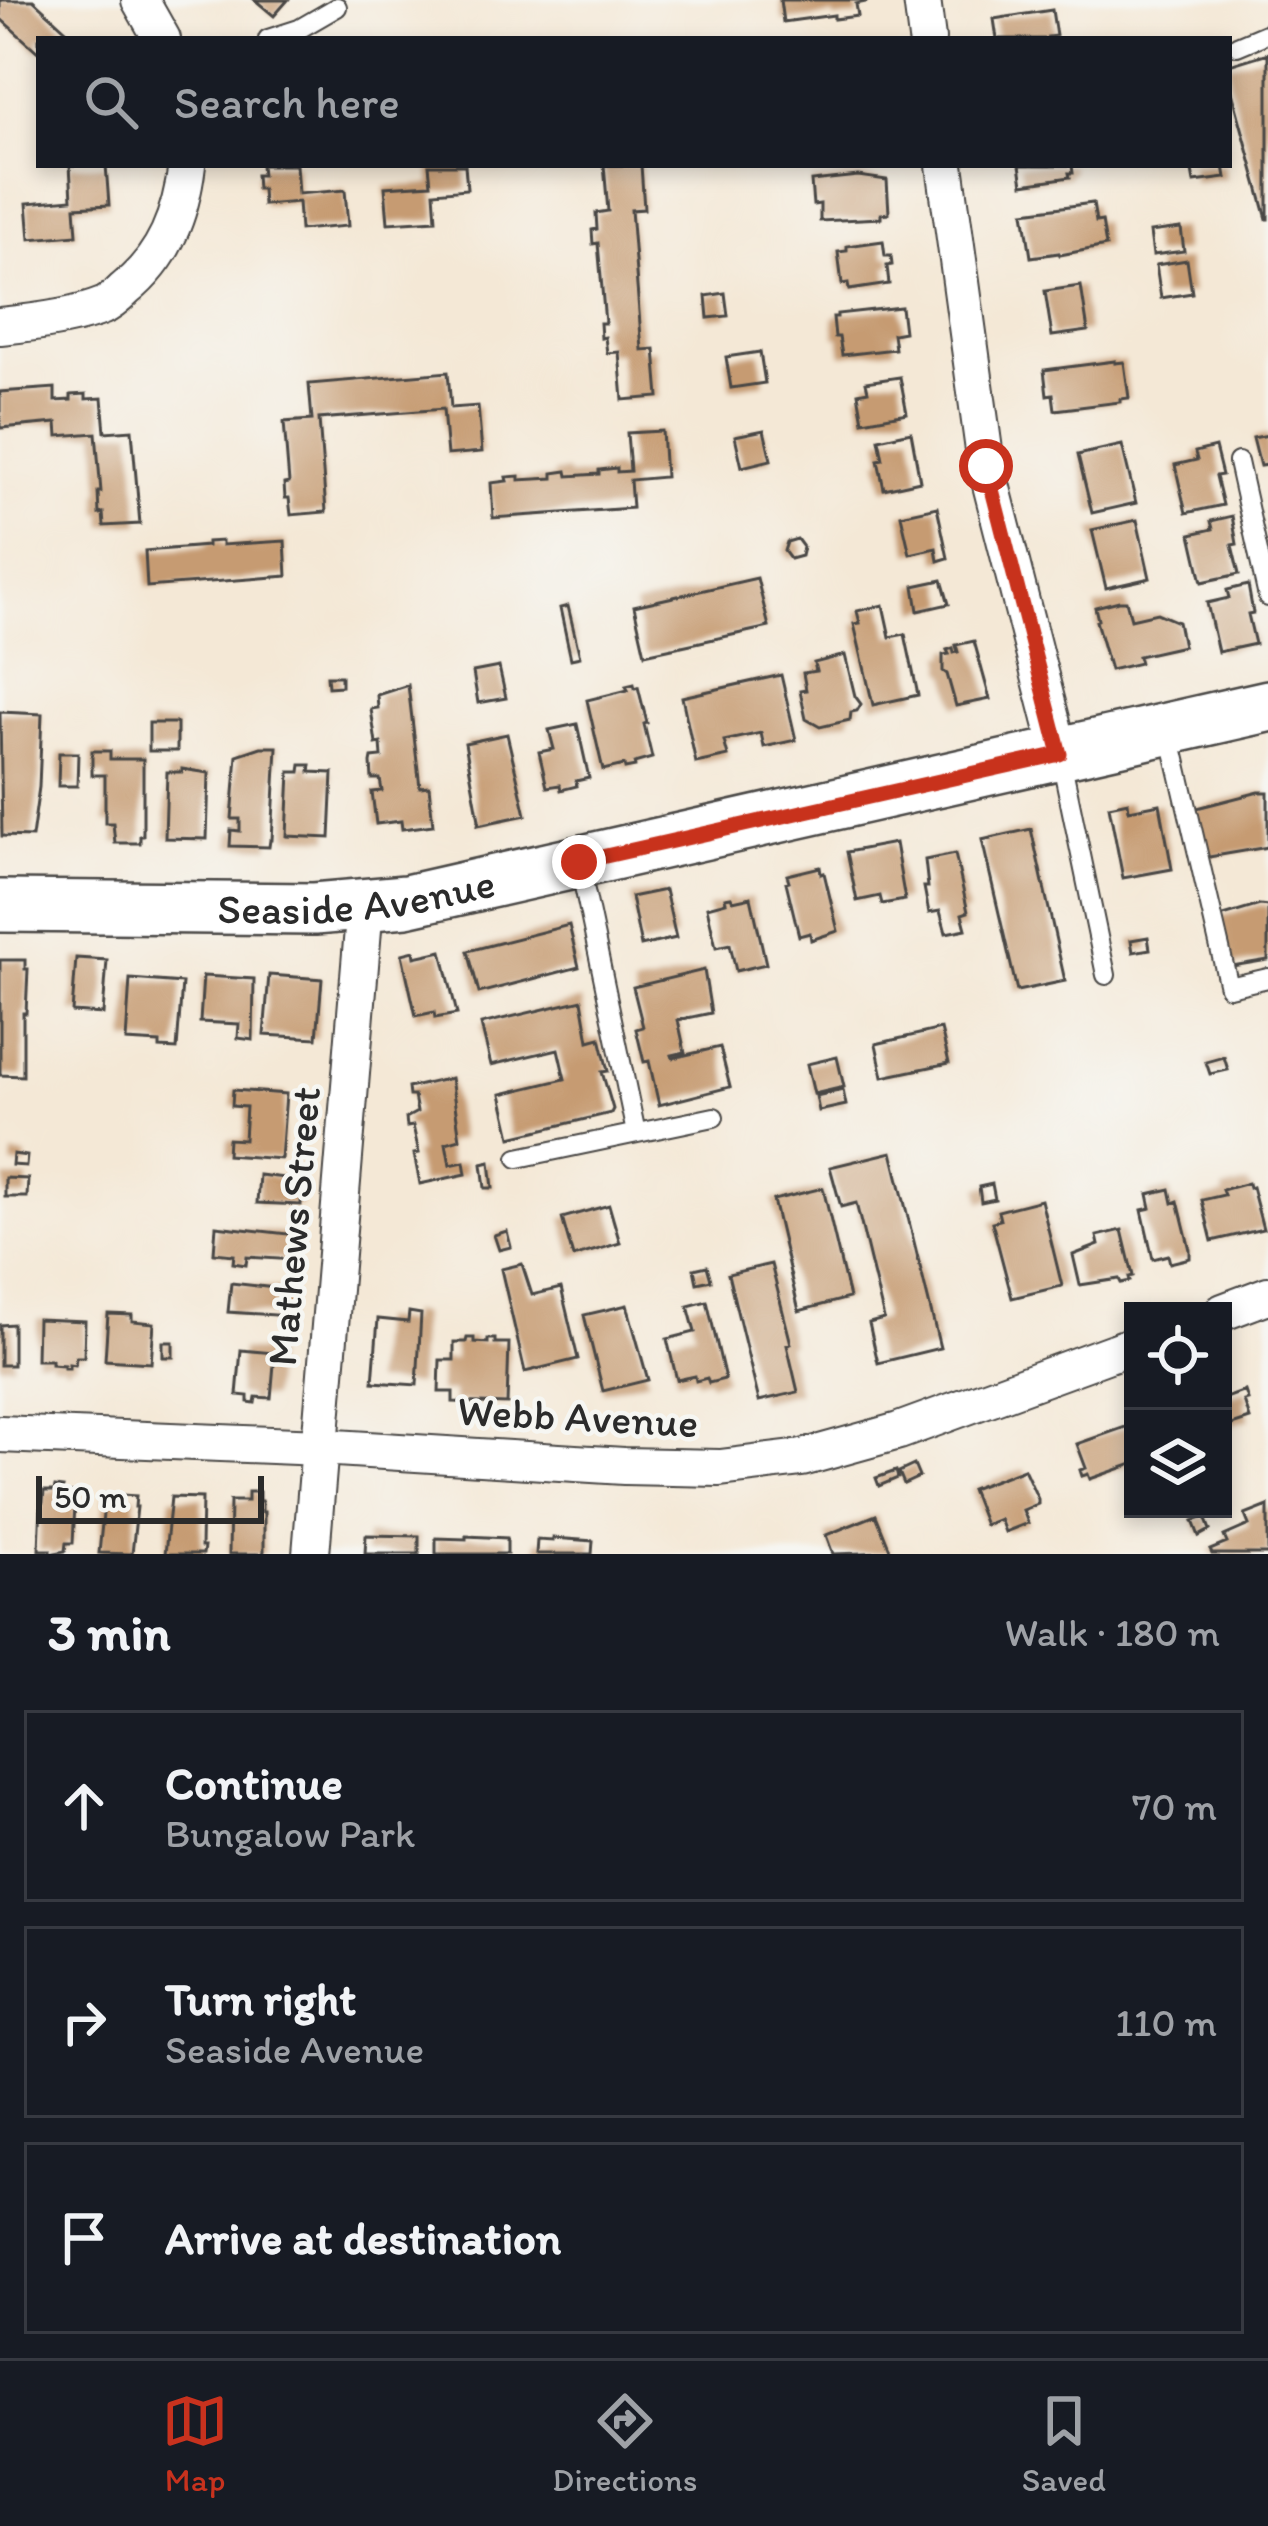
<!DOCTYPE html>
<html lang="en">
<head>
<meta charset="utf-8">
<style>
  :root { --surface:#171b24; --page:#20242c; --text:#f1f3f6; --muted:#9ea1a6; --line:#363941; --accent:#c8321e }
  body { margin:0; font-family:Itim,sans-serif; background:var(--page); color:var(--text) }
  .controls { position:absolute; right:36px; bottom:36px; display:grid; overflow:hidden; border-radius:0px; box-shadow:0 6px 18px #0003 }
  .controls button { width:108px; height:108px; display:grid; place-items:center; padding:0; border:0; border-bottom:3px solid var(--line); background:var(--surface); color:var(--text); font:60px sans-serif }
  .scale { position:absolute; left:36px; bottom:30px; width:228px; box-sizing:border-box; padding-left:12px; border:6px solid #2b2b2b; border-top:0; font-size:33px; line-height:42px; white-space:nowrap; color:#2b2b2b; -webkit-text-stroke:9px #f6f6f2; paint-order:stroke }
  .stop { position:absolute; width:36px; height:36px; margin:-27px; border:9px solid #c8321e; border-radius:50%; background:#fff }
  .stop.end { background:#c8321e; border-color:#fff; box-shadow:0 3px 12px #0008 }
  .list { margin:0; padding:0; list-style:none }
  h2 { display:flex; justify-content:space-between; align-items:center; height:156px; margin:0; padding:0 48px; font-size:51px }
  h2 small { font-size:39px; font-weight:400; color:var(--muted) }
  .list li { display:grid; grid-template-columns:78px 1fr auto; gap:36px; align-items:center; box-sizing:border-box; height:192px; margin:0 24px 24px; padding:0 24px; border:3px solid var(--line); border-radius:0px }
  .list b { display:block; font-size:45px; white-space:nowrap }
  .list p { margin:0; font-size:39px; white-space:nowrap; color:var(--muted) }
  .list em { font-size:39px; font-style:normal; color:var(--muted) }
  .icon { flex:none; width:66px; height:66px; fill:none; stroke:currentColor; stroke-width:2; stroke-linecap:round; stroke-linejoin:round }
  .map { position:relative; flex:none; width:1268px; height:1554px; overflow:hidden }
  .search { position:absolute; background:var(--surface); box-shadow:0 6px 18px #0003; left:36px; right:36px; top:36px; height:132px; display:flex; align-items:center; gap:30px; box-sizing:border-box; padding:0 42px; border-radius:0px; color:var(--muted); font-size:45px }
  .sheet { height:804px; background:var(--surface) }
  nav { display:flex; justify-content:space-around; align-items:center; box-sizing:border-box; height:168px; border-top:3px solid var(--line); background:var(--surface); font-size:33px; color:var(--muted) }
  nav a { display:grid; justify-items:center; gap:6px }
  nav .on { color:var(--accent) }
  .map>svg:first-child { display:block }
  .building { fill:#c69b72 }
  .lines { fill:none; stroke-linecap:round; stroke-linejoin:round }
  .lane-casing { stroke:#494745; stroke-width:22 }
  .street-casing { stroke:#494745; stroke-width:40 }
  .secondary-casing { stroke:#494745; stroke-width:56 }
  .lane { stroke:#fff; stroke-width:18 }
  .street { stroke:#fff; stroke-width:36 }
  .secondary { stroke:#fff; stroke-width:51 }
  .route { stroke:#c8321e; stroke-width:15 }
  .labels { text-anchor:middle; stroke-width:9; stroke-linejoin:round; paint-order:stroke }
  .street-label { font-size:42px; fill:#2b2b2b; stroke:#f6f6f2 }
</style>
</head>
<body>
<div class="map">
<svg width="1268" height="1554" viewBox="0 0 1268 1554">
  <rect width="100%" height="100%" fill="#f6f6f2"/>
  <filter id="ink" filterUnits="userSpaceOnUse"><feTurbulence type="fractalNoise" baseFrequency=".00833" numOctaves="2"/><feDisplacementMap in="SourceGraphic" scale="24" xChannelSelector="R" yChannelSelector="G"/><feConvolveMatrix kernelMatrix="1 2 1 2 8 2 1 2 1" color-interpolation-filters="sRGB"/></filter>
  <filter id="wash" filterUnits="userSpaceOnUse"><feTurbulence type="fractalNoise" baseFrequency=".004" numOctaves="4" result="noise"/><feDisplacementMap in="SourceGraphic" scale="48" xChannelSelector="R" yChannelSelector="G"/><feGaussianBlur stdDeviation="2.7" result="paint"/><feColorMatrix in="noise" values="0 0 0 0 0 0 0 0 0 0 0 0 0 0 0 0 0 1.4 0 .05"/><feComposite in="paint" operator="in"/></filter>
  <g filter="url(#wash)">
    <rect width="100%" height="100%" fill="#f4e8d6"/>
    <g id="blocks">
      <path class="building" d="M 0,0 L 33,0 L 76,39 L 39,39 L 39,53 L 0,18 Z
        M 255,0 L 288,0 L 274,16 Z
        M 780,0 L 865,0 L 866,2 L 856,4 L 858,16 L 834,19 L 834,15 L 783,22 Z
        M 1052,10 L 1056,36 L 1048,37 L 1049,39 L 997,39 L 994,19 Z
        M 1268,53 L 1268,219 L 1267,219 L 1229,81 L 1229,65 Z
        M 70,165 L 106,165 L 109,205 L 75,207 L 77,235 L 30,239 L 27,203 L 72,199 Z
        M 261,165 L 296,165 L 298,194 L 345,190 L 348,226 L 300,230 L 298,202 L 263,205 L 262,189 L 257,189 L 256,175 L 262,175 Z
        M 429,165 L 465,165 L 467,189 L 434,192 L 436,220 L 388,223 L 385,187 L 431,184 Z
        M 604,165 L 641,165 L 644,209 L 631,210 L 642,350 L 655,349 L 659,397 L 623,400 L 619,352 L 607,353 L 605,337 L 601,338 L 600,323 L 605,323 L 598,243 L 593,244 L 592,230 L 597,229 L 596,213 L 608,211 Z
        M 1020,165 L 1072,165 L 1073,173 L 1069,173 L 1070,177 L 1023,184 Z
        M 1191,165 L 1224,165 L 1226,178 L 1194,182 Z
        M 858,176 L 887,180 L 889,213 L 881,214 L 881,218 L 820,221 L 820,204 L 813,205 L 811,181 Z
        M 1093,203 L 1096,222 L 1102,221 L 1106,246 L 1060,255 L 1059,253 L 1031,257 L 1024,212 Z
        M 1181,228 L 1184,251 L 1153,255 L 1150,232 Z
        M 883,241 L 885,256 L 891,256 L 892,265 L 887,266 L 889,284 L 849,290 L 848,283 L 842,284 L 838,252 L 847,251 L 847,246 Z
        M 1187,260 L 1192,293 L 1161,298 L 1156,265 Z
        M 1081,286 L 1088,331 L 1052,336 L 1045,291 Z
        M 725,293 L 728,316 L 708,318 L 706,296 Z
        M 901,307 L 904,332 L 893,334 L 895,349 L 842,355 L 839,337 L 835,337 L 833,317 L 837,317 L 837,314 Z
        M 760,352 L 765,383 L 731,388 L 726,357 Z
        M 1115,361 L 1115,363 L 1124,362 L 1129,398 L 1120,399 L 1120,402 L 1055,410 L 1053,394 L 1047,395 L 1044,370 Z
        M 448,372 L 451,408 L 478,406 L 482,452 L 447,455 L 443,409 L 319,419 L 326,512 L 291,515 L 289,498 L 285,498 L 284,484 L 289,483 L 284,422 L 312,420 L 309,384 Z
        M 900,377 L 907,413 L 863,421 L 858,393 L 868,391 L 866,382 Z
        M 55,388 L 55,401 L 71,400 L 71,395 L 86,394 L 86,399 L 102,398 L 105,432 L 132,430 L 140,524 L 104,526 L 103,513 L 99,514 L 98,492 L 101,492 L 96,433 L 58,436 L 57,423 L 0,428 L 0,392 Z
        M 764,430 L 771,460 L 742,467 L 735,436 Z
        M 662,431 L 665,477 L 630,480 L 632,508 L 493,518 L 491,483 L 507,481 L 506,477 L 519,476 L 519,480 L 553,478 L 553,473 L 567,471 L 568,476 L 599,474 L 599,470 L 617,468 L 617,472 L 630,471 L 627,433 Z
        M 911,432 L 920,481 L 884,489 L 878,460 L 883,459 L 879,439 Z
        M 1268,435 L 1268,465 L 1260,466 L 1253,438 Z
        M 1122,445 L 1136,503 L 1092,513 L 1078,455 Z
        M 1215,447 L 1222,475 L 1216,476 L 1223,505 L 1186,513 L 1175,465 L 1197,460 L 1195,452 Z
        M 937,507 L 948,558 L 938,561 L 936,548 L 910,554 L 901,515 Z
        M 1232,516 L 1237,544 L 1232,545 L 1239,574 L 1202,582 L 1191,534 L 1213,529 L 1211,521 Z
        M 1137,520 L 1150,578 L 1106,588 L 1092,530 Z
        M 797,539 L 803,547 L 801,556 L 790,559 L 784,551 L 787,542 Z
        M 222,541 L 222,545 L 285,541 L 287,576 L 147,587 L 145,551 L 207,546 L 207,542 Z
        M 757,578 L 769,627 L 645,654 L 634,606 Z
        M 942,580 L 949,604 L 918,611 L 914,586 Z
        M 1248,585 L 1253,613 L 1248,614 L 1255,644 L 1218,652 L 1207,603 L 1229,598 L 1227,590 Z
        M 1119,601 L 1126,601 L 1131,619 L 1157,613 L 1178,622 L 1183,646 L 1138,656 L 1140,663 L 1110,670 L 1096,621 L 1098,620 L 1095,607 Z
        M 883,605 L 890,637 L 905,634 L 918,695 L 873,705 L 854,624 L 860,623 L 857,611 Z
        M 568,606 L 580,657 L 571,659 L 560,608 Z
        M 974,641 L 990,699 L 956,706 L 947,674 L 943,671 L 943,655 L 949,654 L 947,650 L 953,648 L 954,653 L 958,652 L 956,645 Z
        M 845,655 L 855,696 L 861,704 L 857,711 L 851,712 L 850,720 L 820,727 L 806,719 L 800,691 L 806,690 L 803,673 L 816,671 L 814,663 Z
        M 499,667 L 506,698 L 478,703 L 473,672 Z
        M 781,675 L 796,740 L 764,747 L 761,733 L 724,741 L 728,756 L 696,763 L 682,697 Z
        M 327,676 L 341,676 L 341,686 L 328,687 Z
        M 634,684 L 635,688 L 638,687 L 647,723 L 644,724 L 652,758 L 634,763 L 635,767 L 625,769 L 624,765 L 603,770 L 587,700 L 628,690 L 626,686 Z
        M 408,685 L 420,787 L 429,786 L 433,825 L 402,829 L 401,821 L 376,824 L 372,792 L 382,791 L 380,779 L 372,779 L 371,763 L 372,758 L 382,757 L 381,743 L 376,744 L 371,709 L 378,708 L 377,695 Z
        M 0,712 L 42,714 L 39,787 L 32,837 L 2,836 Z
        M 149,723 L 177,723 L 177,751 L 149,751 Z
        M 577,724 L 589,778 L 576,781 L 577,786 L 561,790 L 560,785 L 547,787 L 539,752 L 554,749 L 549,730 Z
        M 507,734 L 526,815 L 478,825 L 479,820 L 465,743 Z
        M 261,747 L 277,747 L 272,840 L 270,840 L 269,847 L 230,846 L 231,830 L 240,831 L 240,819 L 232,819 L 237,755 Z
        M 92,751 L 110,751 L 110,759 L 143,759 L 143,836 L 140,836 L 140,843 L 115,843 L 113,823 L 105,823 L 105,775 L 92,775 Z
        M 59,753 L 78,753 L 77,786 L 58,786 Z
        M 301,765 L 311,765 L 310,772 L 333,773 L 330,838 L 287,836 L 290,772 L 300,772 Z
        M 182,769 L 209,773 L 207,839 L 165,838 L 167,772 L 182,772 Z
        M 1259,792 L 1268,792 L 1268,847 L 1203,858 L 1193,809 Z
        M 1128,802 L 1129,810 L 1160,804 L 1172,869 L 1123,878 L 1109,806 Z
        M 1031,829 L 1065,981 L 1017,991 L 982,840 Z
        M 895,843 L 905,900 L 882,904 L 880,896 L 857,901 L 847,852 Z
        M 955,854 L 968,912 L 962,914 L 966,929 L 946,933 L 940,911 L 929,913 L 924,887 L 928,887 L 925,860 Z
        M 820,867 L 821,874 L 824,873 L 838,931 L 811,940 L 810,933 L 799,936 L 786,882 L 789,881 L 787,875 Z
        M 665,890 L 676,938 L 641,946 L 631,897 Z
        M 731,897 L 733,901 L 751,897 L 766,964 L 736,971 L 730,944 L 716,947 L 707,907 L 726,902 L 725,898 Z
        M 1260,905 L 1268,906 L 1268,960 L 1232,966 L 1220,917 Z
        M 569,925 L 579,967 L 479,993 L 468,951 Z
        M 1148,937 L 1150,949 L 1133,952 L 1131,940 Z
        M 414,951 L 415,957 L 442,951 L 457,1014 L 435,1018 L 434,1012 L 416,1016 L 402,954 Z
        M 76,958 L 107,960 L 103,1014 L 72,1012 Z
        M 0,960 L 25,960 L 25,969 L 28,969 L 26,1013 L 23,1013 L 23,1076 L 0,1075 Z
        M 704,970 L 711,1013 L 678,1020 L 685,1052 L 672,1055 L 673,1058 L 720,1047 L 730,1087 L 659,1105 L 649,1061 L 644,1062 L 636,1029 L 643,1027 L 633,987 Z
        M 269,975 L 322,979 L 317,1038 L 264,1035 Z
        M 203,976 L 254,979 L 253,1040 L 238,1038 L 239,1024 L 200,1022 Z
        M 130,979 L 182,983 L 177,1049 L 160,1048 L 160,1043 L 126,1041 Z
        M 582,1000 L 589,1041 L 600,1038 L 608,1071 L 602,1072 L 613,1109 L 611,1113 L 511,1137 L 501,1094 L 565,1079 L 558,1049 L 491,1065 L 481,1024 Z
        M 941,1029 L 949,1063 L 883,1077 L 876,1044 Z
        M 837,1057 L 844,1087 L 814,1094 L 807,1064 Z
        M 1224,1057 L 1228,1070 L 1210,1074 L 1206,1062 Z
        M 451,1078 L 460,1139 L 446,1143 L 450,1165 L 464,1162 L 466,1174 L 420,1184 L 414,1154 L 419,1153 L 413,1126 L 407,1127 L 406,1118 L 417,1112 L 414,1096 L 409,1096 L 408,1088 Z
        M 233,1090 L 286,1094 L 281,1159 L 227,1155 L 228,1139 L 244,1140 L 246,1107 L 232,1106 Z
        M 843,1090 L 846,1105 L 819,1111 L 816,1096 Z
        M 892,1152 L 940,1348 L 878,1363 L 869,1323 L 884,1319 L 876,1285 L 856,1203 L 841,1207 L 830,1167 Z
        M 13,1154 L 27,1156 L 26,1166 L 12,1165 Z
        M 490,1162 L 493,1188 L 485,1188 L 482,1164 Z
        M 259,1175 L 302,1180 L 301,1205 L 257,1203 Z
        M 5,1178 L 28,1179 L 27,1197 L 5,1197 Z
        M 1248,1183 L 1249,1188 L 1252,1187 L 1263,1229 L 1212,1241 L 1202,1200 L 1224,1195 L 1222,1190 Z
        M 992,1184 L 995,1199 L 981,1202 L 979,1187 Z
        M 823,1188 L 849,1298 L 799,1311 L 773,1200 Z
        M 1170,1189 L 1173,1203 L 1178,1201 L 1190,1250 L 1190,1258 L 1170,1263 L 1168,1255 L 1153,1259 L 1142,1210 L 1151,1208 L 1148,1194 Z
        M 1041,1200 L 1062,1286 L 1012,1298 L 992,1222 L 1000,1220 L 998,1211 Z
        M 609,1205 L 620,1243 L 573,1257 L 562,1218 Z
        M 216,1226 L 297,1235 L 295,1260 L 247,1257 L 246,1265 L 233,1263 L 234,1255 L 214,1253 Z
        M 1122,1230 L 1133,1276 L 1129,1277 L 1130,1281 L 1121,1283 L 1119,1279 L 1080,1285 L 1073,1255 L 1099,1245 L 1097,1236 Z
        M 507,1231 L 511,1247 L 499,1250 L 494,1235 Z
        M 522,1264 L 532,1295 L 561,1288 L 578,1359 L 525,1372 L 501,1269 Z
        M 771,1264 L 791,1344 L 787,1345 L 798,1392 L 759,1401 L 728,1274 Z
        M 707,1266 L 711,1280 L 697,1283 L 694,1269 Z
        M 231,1283 L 293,1290 L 290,1316 L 228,1312 Z
        M 707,1301 L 725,1379 L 709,1383 L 707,1378 L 696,1381 L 695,1376 L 677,1380 L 667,1339 L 695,1332 L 688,1306 Z
        M 627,1305 L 648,1380 L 603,1391 L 584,1315 Z
        M 409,1312 L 421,1314 L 417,1385 L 373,1382 L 378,1319 L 408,1322 Z
        M 108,1314 L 132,1315 L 132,1321 L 154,1323 L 151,1363 L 105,1360 Z
        M 37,1319 L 85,1321 L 84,1357 L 76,1357 L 75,1365 L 69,1364 L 69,1368 L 64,1368 L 64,1365 L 51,1364 L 51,1360 L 36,1360 Z
        M 13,1324 L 13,1365 L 0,1365 L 0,1325 Z
        M 467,1338 L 474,1338 L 474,1342 L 488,1343 L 488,1339 L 495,1339 L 495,1343 L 509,1343 L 507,1404 L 453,1402 L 453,1392 L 439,1392 L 440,1360 L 454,1360 L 454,1342 L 466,1342 Z
        M 163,1342 L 173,1342 L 173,1357 L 163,1357 Z
        M 241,1350 L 275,1353 L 271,1398 L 256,1397 L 255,1403 L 248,1402 L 248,1396 L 237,1395 Z
        M 1245,1391 L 1248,1400 L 1244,1401 L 1250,1419 L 1223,1428 L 1223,1399 Z
        M 1131,1425 L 1133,1464 L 1090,1479 L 1088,1474 L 1082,1476 L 1080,1470 L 1086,1468 L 1077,1444 Z
        M 914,1465 L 919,1477 L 904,1484 L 899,1472 Z
        M 1024,1469 L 1038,1499 L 1038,1504 L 1023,1510 L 1028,1523 L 1005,1532 L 1000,1519 L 985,1525 L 971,1489 Z
        M 896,1471 L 898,1478 L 879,1486 L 876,1478 Z
        M 55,1487 L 63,1488 L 62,1492 L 74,1493 L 73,1504 L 75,1504 L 73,1543 L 66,1543 L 65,1551 L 50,1554 L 50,1550 L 39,1550 L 41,1502 L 43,1502 L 44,1491 L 54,1491 Z
        M 248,1492 L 259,1492 L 259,1501 L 262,1501 L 262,1512 L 264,1512 L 264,1551 L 263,1554 L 229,1554 L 230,1501 L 248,1501 Z
        M 105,1494 L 136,1496 L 135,1507 L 137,1507 L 132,1554 L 99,1553 Z
        M 171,1497 L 202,1498 L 201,1547 L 204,1547 L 203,1554 L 165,1554 Z
        M 1268,1506 L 1268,1554 L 1212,1554 L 1210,1550 L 1227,1543 L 1224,1536 L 1249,1525 L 1245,1515 Z
        M 876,1515 L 891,1552 L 833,1554 L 826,1535 Z
        M 1205,1517 L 1210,1530 L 1199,1536 L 1193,1521 Z
        M 366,1535 L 419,1536 L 419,1554 L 365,1554 Z
        M 466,1536 L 507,1538 L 507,1554 L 436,1554 L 436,1538 L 466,1539 Z
        M 553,1538 L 593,1541 L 592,1554 L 536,1554 L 537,1540 L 553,1541 Z"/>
    </g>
  </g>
  <g filter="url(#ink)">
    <use href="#blocks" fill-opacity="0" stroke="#494745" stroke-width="3"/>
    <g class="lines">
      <defs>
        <path id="lane" d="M 268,39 L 299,29 L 337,7
          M 1237,46 L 1268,33
          M 1238,462 L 1268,597
          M 1170,734 L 1229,987 L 1268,978
          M 1061,759 L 1106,975
          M 580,867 L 636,1133
          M 518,1158 L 714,1117"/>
        <path id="street" d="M 140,0 L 162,39
          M 922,0 L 927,39
          M 945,165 L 986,465 L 1060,754
          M 0,326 C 31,323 74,318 103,306 C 111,303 119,295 125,289 C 165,257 181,214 187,165
          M 1223,1312 L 1268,1295
          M 0,1434 L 320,1447 L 624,1466 L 720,1468 L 802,1458 L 899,1431 L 1133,1345
          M 311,1554 L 365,905"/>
        <g id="secondary">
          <path id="s1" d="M 0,906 L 314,909 L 406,901 L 1268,706"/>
        </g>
      </defs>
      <use href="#lane" class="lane-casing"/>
      <use href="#street" class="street-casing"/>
      <use href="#secondary" class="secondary-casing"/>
      <use href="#lane" class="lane"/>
      <use href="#street" class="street"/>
      <use href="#secondary" class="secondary"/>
    </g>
  </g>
  <g class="lines" filter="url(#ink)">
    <path class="route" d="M 579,862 L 1060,754 L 986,466"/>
  </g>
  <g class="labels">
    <g class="street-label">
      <text dy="15" stroke="none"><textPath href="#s1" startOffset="357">Seaside Avenue</textPath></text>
      <text transform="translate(293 1226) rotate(-85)" y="15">Mathews Street</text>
      <text transform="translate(578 1416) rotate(3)" y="15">Webb Avenue</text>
    </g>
  </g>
</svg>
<div class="controls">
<button><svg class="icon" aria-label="locate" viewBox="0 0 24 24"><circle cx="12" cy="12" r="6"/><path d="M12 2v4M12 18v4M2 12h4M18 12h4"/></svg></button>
<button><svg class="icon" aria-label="layers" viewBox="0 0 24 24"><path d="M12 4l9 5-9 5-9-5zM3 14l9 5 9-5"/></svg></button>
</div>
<div class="scale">50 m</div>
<div class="stop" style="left:986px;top:466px"></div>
<div class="stop end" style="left:579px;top:862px"></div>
<div class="search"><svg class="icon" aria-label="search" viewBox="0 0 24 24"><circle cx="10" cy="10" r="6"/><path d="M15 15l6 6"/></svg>Search here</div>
</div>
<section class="sheet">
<h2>3 min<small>Walk · 180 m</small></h2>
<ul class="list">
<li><svg class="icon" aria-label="ahead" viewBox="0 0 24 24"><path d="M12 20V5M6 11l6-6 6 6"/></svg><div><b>Continue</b><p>Bungalow Park</p></div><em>70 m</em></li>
<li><svg class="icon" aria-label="right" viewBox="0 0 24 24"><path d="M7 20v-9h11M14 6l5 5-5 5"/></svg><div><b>Turn right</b><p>Seaside Avenue</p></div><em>110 m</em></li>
<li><svg class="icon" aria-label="arrive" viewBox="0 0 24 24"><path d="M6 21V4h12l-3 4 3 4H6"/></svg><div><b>Arrive at destination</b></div></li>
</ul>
</section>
<nav>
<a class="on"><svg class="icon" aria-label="map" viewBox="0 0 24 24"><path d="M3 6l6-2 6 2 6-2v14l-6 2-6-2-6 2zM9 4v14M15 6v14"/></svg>Map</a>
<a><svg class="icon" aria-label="directions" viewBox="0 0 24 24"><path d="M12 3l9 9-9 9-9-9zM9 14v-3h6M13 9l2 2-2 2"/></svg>Directions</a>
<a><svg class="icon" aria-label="saved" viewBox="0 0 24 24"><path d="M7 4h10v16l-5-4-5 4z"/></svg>Saved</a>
</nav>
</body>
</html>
